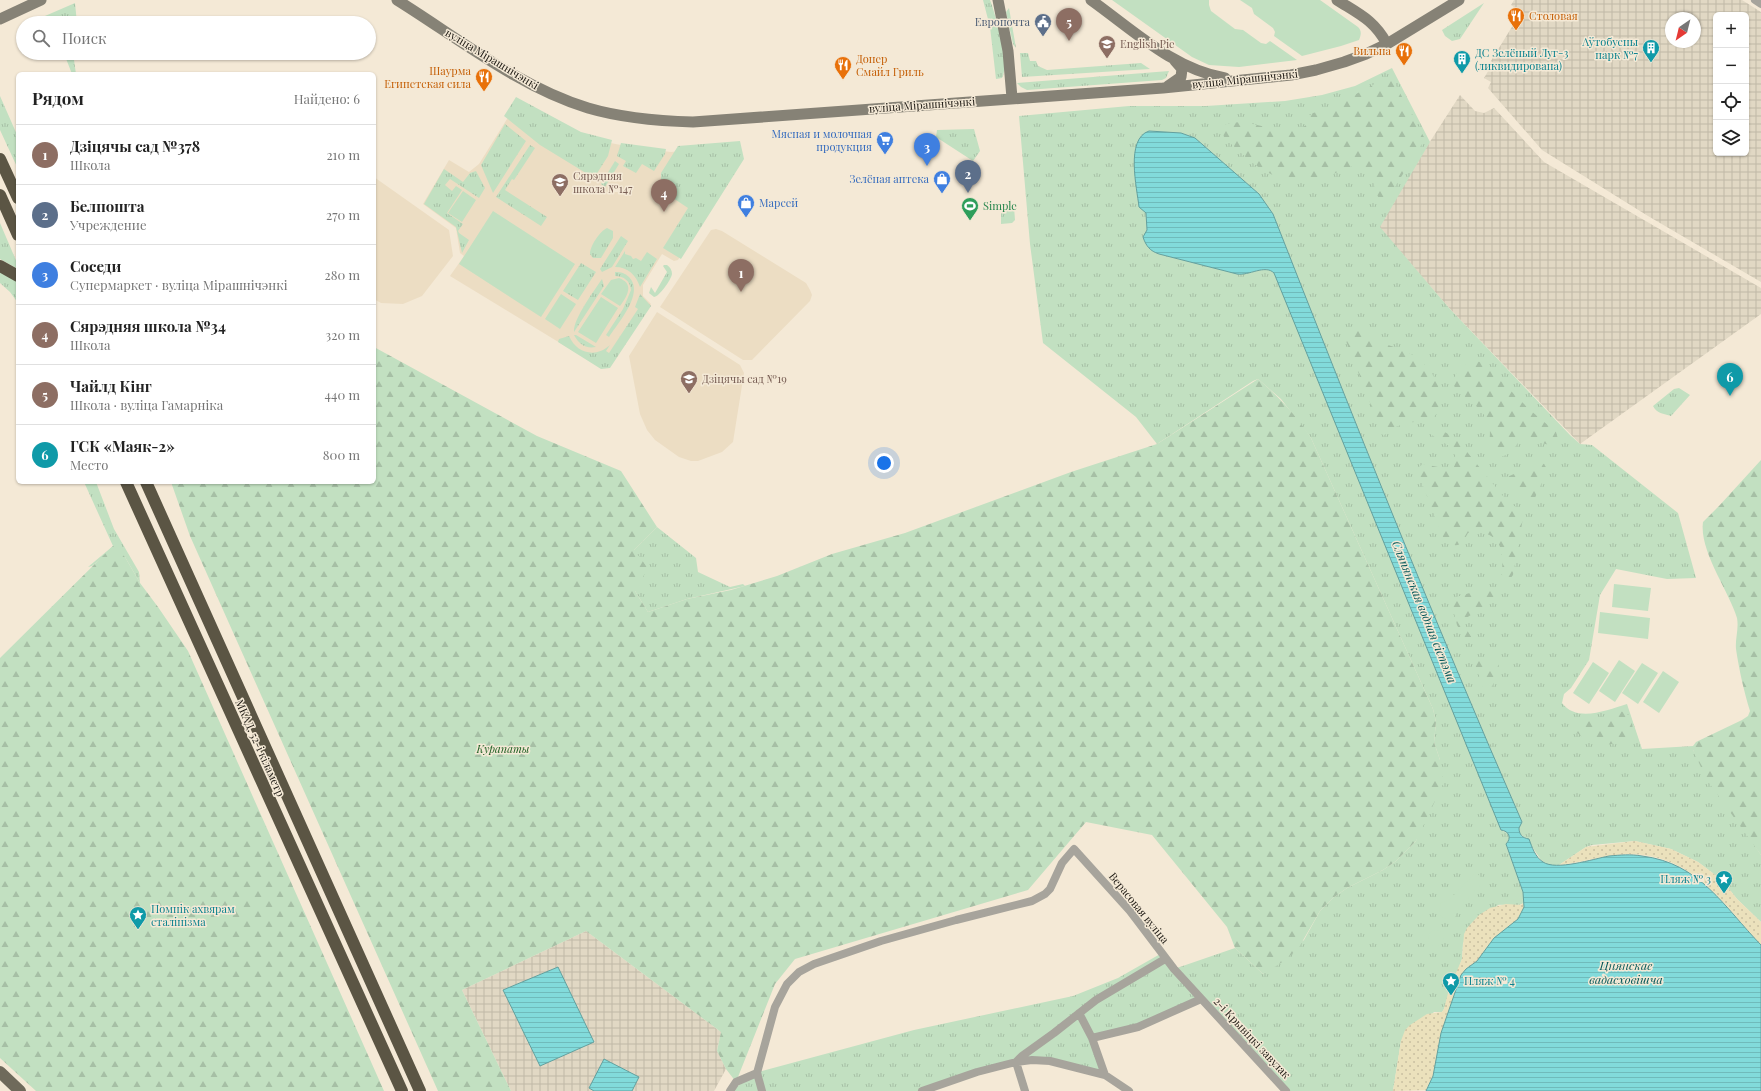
<!DOCTYPE html>
<html lang="ru">
<head>
<meta charset="utf-8">
<style>
  :root { --surface:#fff; --page:#f6f6f6; --text:#222; --muted:#767676; --line:#e0e0e0; --accent:#2563eb }
  body { margin:0; font-family:"Playfair Display",serif; background:var(--page); color:var(--text) }
  .controls { position:absolute; right:12px; top:12px; display:grid; overflow:hidden; border-radius:6px; box-shadow:0 1px 3px #0004 }
  .controls button { width:36px; height:36px; display:grid; place-items:center; padding:0; border:0; border-bottom:1px solid var(--line); background:var(--surface); color:var(--text); font:20px sans-serif }
  .compass { position:absolute; left:1665px; top:12px; width:36px; height:36px; border-radius:50%; background:var(--surface); box-shadow:0 1px 3px #0004; rotate:215deg }
  .you { position:absolute; left:884px; top:463px; width:14px; height:14px; margin:-10px; border:3px solid #fff; border-radius:50%; background:#1a73e8; box-shadow:0 0 0 6px #1a73e833 }
  .badge { display:grid; place-items:center; width:26px; height:26px; border-radius:50%; background:var(--accent); color:#fff; font-size:13px; font-weight:700 }
  .pin { position:absolute; translate:-50% -33px; filter:drop-shadow(0 1px 2px #0008) }
  .pin::after { content:''; position:absolute; top:21px; width:14px; height:12px; background:inherit; clip-path:polygon(0 0,100% 0,50% 100%) }
  .list { margin:0; padding:0; list-style:none }
  h2 { display:flex; justify-content:space-between; align-items:center; height:52px; margin:0; padding:0 16px; font-size:17px }
  h2 small { font-size:13px; font-weight:400; color:var(--muted) }
  .list li { display:grid; grid-template-columns:26px 1fr auto; gap:12px; align-items:center; box-sizing:border-box; height:60px; padding:0 16px; border-top:1px solid var(--line) }
  .list b { display:block; font-size:15px; white-space:nowrap }
  .list p { margin:0; font-size:13px; white-space:nowrap; color:var(--muted) }
  .list em { font-size:13px; font-style:normal; color:var(--muted) }
  .icon { flex:none; width:22px; height:22px; fill:none; stroke:currentColor; stroke-width:2; stroke-linecap:round; stroke-linejoin:round }
  .map { position:relative; flex:none; width:1761px; height:1091px; overflow:hidden }
  .search { position:absolute; background:var(--surface); box-shadow:0 1px 3px #0004; left:16px; top:16px; width:360px; height:44px; display:flex; align-items:center; gap:10px; box-sizing:border-box; padding:0 14px; border-radius:22px; color:var(--muted); font-size:15px }
  .panel { position:absolute; background:var(--surface); box-shadow:0 1px 3px #0004; left:16px; top:72px; width:360px; height:412px; border-radius:6px }
  .map>svg:first-child { display:block }
  .built { fill:#ecddc3 }
  .industrial { fill:url(#industrial-grid); fill-rule:evenodd }
  .grass { fill:url(#grass-tufts) }
  .forest { fill:url(#forest-firs) }
  .sand { fill:url(#sand-dots) }
  .park { fill:#c2e0c1 }
  .water { fill:url(#water-rules); stroke:#63a09e }
  .lines { fill:none; stroke-linecap:round; stroke-linejoin:round }
  .street { stroke:#a7a49c; stroke-width:8 }
  .secondary { stroke:#868276; stroke-width:11 }
  .primary { stroke:#6f6a5b; stroke-width:12 }
  .highway { stroke:#5b5544; stroke-width:12 }
  .labels { text-anchor:middle; stroke-width:3; stroke-linejoin:round; paint-order:stroke }
  .food-label { font-size:11px; fill:#c56008; stroke:#f4e9d6; text-anchor:start }
  .service-label { font-size:11px; fill:#4e5e75; stroke:#f4e9d6; text-anchor:end }
  .culture-label { font-size:11px; fill:#0d838f; stroke:#f4e9d6; text-anchor:start }
  .education-label { font-size:11px; fill:#785e54; stroke:#f4e9d6; text-anchor:start }
  .street-label { font-size:11px; fill:#1b1711; stroke:#f4e9d6 }
  .shop-label { font-size:11px; fill:#366cbe; stroke:#f4e9d6; text-anchor:end }
  .leisure-label { font-size:11px; fill:#27864d; stroke:#f4e9d6; text-anchor:start }
  .park-label { font-size:11px; font-style:italic; fill:#1c5e20; stroke:#f4e9d6 }
  .water-label { font-size:12px; font-style:italic; fill:#065859; stroke:#f4e9d6 }
</style>
</head>
<body>
<div class="map">
<svg width="1761" height="1091" viewBox="0 0 1761 1091">
  <defs>
    <pattern id="industrial-grid" width="8" height="8" patternUnits="userSpaceOnUse"><rect width="8" height="8" fill="#e1d8c4"/><path d="M0 4h8M4 0v8" fill="none" stroke="#c0b9a7"/></pattern>
    <pattern id="grass-tufts" width="24" height="20" patternUnits="userSpaceOnUse"><rect width="24" height="20" fill="#c2e0c1"/><path d="M3 7l-1-3M5 7V3M7 7l1-3M15 17l-1-3M17 17v-4M19 17l1-3" fill="none" stroke="#a6bfa5"/></pattern>
    <pattern id="forest-firs" width="22" height="20" patternUnits="userSpaceOnUse"><rect width="22" height="20" fill="#c2e0c1"/><path d="M5 1l3.5 6h-7zM16 11l3.5 6h-7z" fill="#a6bfa5"/></pattern>
    <pattern id="sand-dots" width="8" height="8" patternUnits="userSpaceOnUse"><rect width="8" height="8" fill="#ebe1bc"/><path d="M2 2h.1M6 6h.1" fill="none" stroke="#c9c0a1" stroke-width="1.8" stroke-linecap="round"/></pattern>
    <pattern id="water-rules" width="6" height="5" patternUnits="userSpaceOnUse"><rect width="6" height="5" fill="#82dbdb"/><path d="M0 2.5h6" fill="none" stroke="#70bbbb"/></pattern>
  </defs>
  <rect width="100%" height="100%" fill="#f4e9d6"/>
  <path class="built" d="M 512,111 L 589,139 L 637,148 L 671,152 L 740,146 L 742,158 L 678,260 L 674,261 L 662,254 L 643,285 L 643,296 L 651,304 L 612,364 L 601,368 L 450,276 L 464,256 L 460,253 L 456,228 L 423,204 L 449,160 L 469,172 L 479,164 Z
    M 374,177 L 449,230 L 453,256 L 422,296 L 403,304 L 381,303 L 374,299 Z
    M 716,229 L 722,231 L 806,283 L 810,290 L 812,295 L 810,301 L 752,360 L 743,360 L 660,307 L 711,230 Z
    M 657,312 L 740,365 L 744,373 L 733,442 L 722,452 L 698,461 L 691,461 L 679,457 L 655,440 L 647,430 L 640,414 L 629,356 Z"/>
  <path class="industrial" d="M 1514,0 L 1742,0 L 1761,12 L 1761,282 L 1648,216 L 1542,150 L 1488,88 L 1491,82 L 1484,78 L 1493,63 L 1491,61 L 1521,12 L 1511,5 ZM 1716,15 L 1746,15 L 1746,153 L 1716,153 ZM 1671,18 L 1695,18 L 1695,42 L 1671,42 Z
    M 1460,95 L 1475,111 L 1484,113 L 1494,108 L 1544,162 L 1761,288 L 1761,314 L 1580,444 L 1449,308 L 1379,227 L 1424,151 Z
    M 586,931 L 721,1032 L 717,1051 L 726,1069 L 714,1091 L 511,1091 L 462,990 Z"/>
  <path class="grass" d="M 983,0 L 990,0 C 996,16 1010,64 1002,78 L 996,79 L 990,27 Z
    M 75,3 L 77,23 L 40,23 L 38,19 Z
    M 1484,3 L 1460,39 L 1452,41 L 1445,36 L 1442,30 Z
    M 1009,8 L 1016,48 L 1013,44 L 1006,12 Z
    M 52,53 L 81,53 L 82,57 L 74,60 L 76,74 L 72,74 L 65,56 L 55,60 Z
    M 1020,53 L 1028,53 L 1030,61 L 1036,61 L 1038,66 L 1047,70 L 1141,63 L 1150,69 L 1022,77 Z
    M 1392,68 L 1430,142 L 1380,227 L 1449,308 L 1570,435 L 1580,444 L 1592,445 L 1678,513 L 1696,578 L 1667,579 L 1616,569 L 1600,595 L 1589,660 L 1571,688 L 1564,694 L 1562,703 C 1577,723 1607,710 1627,704 L 1642,749 L 1693,746 L 1693,750 L 1761,855 L 1761,922 L 1737,899 L 1722,880 L 1698,862 L 1671,849 L 1635,841 L 1592,845 L 1586,847 L 1559,865 L 1548,865 L 1541,860 L 1527,839 L 1520,834 L 1519,828 L 1522,822 C 1434,621 1353,418 1273,214 L 1259,194 L 1195,138 L 1181,133 L 1149,131 L 1135,153 L 1139,207 L 1146,212 L 1147,230 L 1155,253 L 1237,274 C 1249,276 1267,263 1276,275 L 1501,830 L 1509,834 L 1510,839 L 1506,845 L 1523,892 L 1525,902 C 1517,908 1507,904 1498,905 L 1463,943 L 1462,959 L 1444,1009 L 1442,1012 L 1434,1012 L 1401,1041 L 1393,1091 L 1286,1091 L 1201,999 L 1138,1027 L 1092,1038 L 1105,1075 L 1032,1060 L 922,1091 L 730,1091 L 757,1073 L 762,1071 L 914,1030 L 1073,996 L 1118,978 L 1162,953 L 1174,969 L 1235,948 L 1263,974 L 1304,940 L 1320,911 L 1333,898 L 1347,888 L 1383,870 L 1396,861 L 1416,841 L 1440,760 L 1434,742 L 1436,722 L 1433,709 L 1311,438 L 1281,399 L 1258,379 L 1253,381 L 1157,444 L 1136,417 L 1043,343 L 1030,244 L 1019,116 L 1129,106 L 1206,106 L 1285,101 L 1322,95 L 1355,86 Z
    M 1169,71 L 1166,78 L 1162,80 L 1027,90 L 1021,87 L 1017,83 Z
    M 0,96 L 18,137 L 18,169 L 0,130 Z
    M 516,97 L 581,132 L 612,140 L 608,156 L 594,178 L 540,145 L 504,116 Z
    M 505,124 L 526,141 L 493,193 L 481,165 Z
    M 974,129 L 980,151 L 973,161 L 936,137 L 937,130 Z
    M 740,141 L 744,159 L 681,259 L 663,248 L 688,208 L 658,188 L 661,181 L 661,173 L 678,146 Z
    M 621,143 L 666,149 L 665,154 L 654,171 L 642,164 L 636,173 L 623,166 L 626,161 L 617,156 Z
    M 530,145 L 535,148 L 514,180 L 512,179 L 505,190 L 547,217 L 541,226 L 496,197 Z
    M 615,161 L 619,164 L 605,187 L 601,184 Z
    M 444,169 L 463,182 L 470,173 L 476,171 L 485,188 L 479,198 L 450,179 L 445,185 L 452,191 L 456,186 L 462,190 L 447,213 L 463,224 L 458,231 L 459,233 L 469,240 L 462,253 L 456,227 L 424,204 Z
    M 1014,207 L 1015,220 L 1012,223 L 1001,224 L 1001,208 Z
    M 0,223 L 18,265 L 18,269 L 0,259 Z
    M 607,228 L 613,231 L 613,238 L 601,258 L 593,258 L 590,254 C 590,246 600,231 607,228 Z
    M 621,236 L 628,241 L 612,267 L 602,272 L 600,269 Z
    M 625,251 L 625,254 L 631,256 L 633,259 L 636,258 L 641,261 L 647,252 L 657,259 L 640,287 C 636,275 628,267 615,267 Z
    M 581,263 L 596,272 L 578,300 L 563,291 Z
    M 664,265 L 667,265 C 670,267 672,270 672,274 C 671,280 659,297 654,297 L 649,293 L 651,287 L 655,293 L 667,272 L 663,266 Z
    M 0,268 L 18,280 L 18,303 L 10,292 L 0,283 Z
    M 615,272 C 621,272 625,273 629,277 C 645,293 618,323 609,337 L 606,335 L 623,309 L 631,290 C 630,281 624,276 615,276 Z
    M 602,279 L 604,286 L 574,332 C 573,319 594,291 602,279 Z
    M 640,294 L 651,306 L 610,368 L 601,369 L 558,342 L 559,339 L 569,336 C 577,354 596,358 610,345 L 606,351 L 609,353 L 638,309 L 635,307 Z
    M 574,335 L 576,335 L 596,347 C 585,349 579,344 574,335 Z
    M 1679,388 L 1690,395 L 1671,416 C 1664,414 1656,413 1653,406 L 1674,389 Z
    M 84,482 L 96,482 L 114,529 L 139,572 L 140,583 L 125,557 L 108,553 L 92,566 L 88,567 L 113,546 Z
    M 657,527 L 696,558 L 698,572 L 730,587 L 743,584 L 745,586 L 687,599 L 648,612 L 635,591 L 634,550 Z"/>
  <path class="forest" d="M 1388,77 L 1394,82 L 1425,139 L 1386,201 L 1382,202 C 1373,194 1376,180 1368,172 C 1353,156 1333,179 1317,180 C 1270,184 1255,166 1224,137 L 1222,131 L 1224,125 C 1250,113 1287,144 1307,124 L 1308,117 L 1313,113 L 1337,106 L 1356,94 Z
    M 1354,324 C 1365,327 1371,337 1381,342 C 1389,346 1399,348 1407,352 C 1429,362 1451,393 1435,416 C 1432,422 1409,421 1401,425 C 1394,427 1389,431 1383,436 L 1346,341 L 1348,331 Z
    M 374,347 L 537,436 L 621,471 L 657,527 L 634,550 L 648,568 L 635,591 L 648,612 L 687,599 L 731,590 L 777,576 L 832,554 L 905,533 L 1071,472 L 1157,444 L 1258,379 C 1279,397 1296,415 1311,438 L 1433,709 L 1436,722 L 1434,742 L 1440,760 L 1444,782 L 1416,841 L 1396,861 L 1383,870 L 1347,888 L 1333,898 L 1320,911 L 1298,949 L 1284,961 L 1263,974 L 1235,948 L 1227,927 L 1152,835 L 1086,822 L 1028,890 L 795,959 L 775,984 L 736,1082 L 726,1069 L 717,1051 L 721,1032 L 586,931 L 462,990 L 511,1091 L 438,1091 L 190,536 L 171,482 L 374,482 Z
    M 1471,361 L 1482,362 L 1530,410 L 1556,432 L 1558,439 L 1555,444 C 1543,447 1534,438 1522,438 C 1512,450 1501,468 1488,447 C 1497,411 1473,408 1454,386 C 1454,372 1459,367 1471,361 Z
    M 1436,428 L 1455,437 L 1502,495 L 1521,512 L 1523,518 L 1513,575 L 1507,583 L 1504,582 L 1502,578 C 1502,561 1506,542 1487,534 C 1479,532 1476,530 1468,533 C 1461,546 1457,549 1444,540 L 1418,473 L 1419,467 L 1423,464 L 1448,469 L 1454,467 C 1460,448 1445,444 1432,435 L 1432,431 Z
    M 1761,460 L 1761,855 L 1707,780 L 1693,750 L 1693,746 L 1696,742 L 1742,720 L 1748,716 L 1750,711 C 1744,692 1739,669 1736,649 C 1735,639 1739,629 1737,618 C 1729,591 1699,551 1703,522 L 1719,506 Z
    M 1537,461 C 1543,462 1546,465 1547,471 L 1534,500 L 1528,504 C 1520,498 1510,488 1507,477 L 1528,468 Z
    M 113,546 L 125,557 L 140,583 L 158,607 L 188,651 L 384,1091 L 36,1091 L 0,1058 L 0,658 Z
    M 1490,588 L 1495,592 L 1497,598 C 1491,606 1473,612 1464,620 L 1465,627 L 1472,638 L 1470,641 L 1465,640 L 1457,625 L 1451,601 L 1453,598 L 1483,589 Z
    M 1473,659 L 1495,660 L 1499,665 L 1495,681 L 1490,689 L 1486,690 L 1483,687 Z
    M 1620,711 C 1626,712 1629,715 1631,720 C 1641,746 1601,748 1587,740 C 1581,737 1577,733 1573,728 L 1573,724 L 1577,722 C 1592,723 1605,715 1620,711 Z"/>
  <path class="sand" d="M 1635,841 L 1671,849 L 1698,862 L 1722,880 L 1737,899 L 1761,922 L 1761,945 C 1723,903 1693,854 1628,854 C 1605,855 1582,862 1559,865 L 1586,847 Z
    M 1525,902 L 1524,907 L 1518,919 L 1494,938 L 1477,961 L 1466,969 L 1441,1033 L 1433,1076 L 1426,1090 L 1393,1091 L 1401,1041 L 1405,1030 L 1410,1025 L 1427,1014 L 1442,1012 L 1444,1009 L 1449,989 L 1462,959 L 1464,934 L 1467,928 L 1479,915 L 1490,908 L 1506,904 L 1521,905 Z"/>
  <path class="park" d="M 1112,0 L 1209,0 L 1209,5 L 1211,11 L 1235,29 L 1243,30 L 1261,43 L 1266,44 L 1270,41 L 1297,60 L 1239,67 L 1209,65 L 1192,57 Z
    M 1240,0 L 1320,0 L 1358,27 C 1362,31 1361,35 1359,40 L 1341,46 L 1302,56 L 1274,36 L 1275,32 L 1273,28 L 1254,14 L 1252,8 Z
    M 463,191 L 476,200 L 462,222 L 448,213 Z
    M 493,211 L 575,264 L 541,317 L 459,264 Z
    M 619,278 C 635,284 627,296 620,306 L 601,294 L 611,280 Z
    M 561,294 L 576,304 L 560,329 L 545,319 Z
    M 601,297 L 618,308 L 596,343 L 578,332 Z
    M 1614,584 L 1651,588 L 1648,611 L 1612,607 Z
    M 1600,612 L 1650,618 L 1648,639 L 1598,633 Z
    M 1619,660 L 1635,671 L 1615,702 L 1599,691 Z
    M 1593,662 L 1609,673 L 1589,704 L 1573,693 Z
    M 1642,663 L 1658,673 L 1638,704 L 1622,693 Z
    M 1663,671 L 1679,682 L 1659,713 L 1643,702 Z
    M 1476,872 L 1484,881 L 1459,908 L 1455,917 C 1448,921 1442,919 1439,912 L 1441,903 L 1450,899 Z
    M1428 938a8 8 0 1 1 16 0a8 8 0 1 1-16 0Z"/>
  <path class="water" d="M 1149,131 L 1181,133 L 1195,138 L 1259,194 L 1273,214 C 1353,418 1434,621 1522,822 L 1519,828 C 1519,834 1522,838 1529,839 C 1532,847 1535,857 1543,862 C 1556,871 1593,859 1609,856 C 1620,855 1631,854 1642,856 C 1700,863 1724,907 1761,945 L 1761,1091 L 1426,1091 L 1433,1076 L 1441,1033 L 1461,975 L 1466,969 L 1477,961 L 1494,938 L 1518,919 L 1524,907 L 1523,892 L 1506,844 C 1512,838 1509,831 1501,830 L 1274,273 C 1265,264 1249,276 1237,274 L 1159,254 C 1150,251 1146,246 1143,237 L 1147,230 L 1146,213 L 1139,207 C 1137,188 1125,139 1149,131 Z
    M 558,967 L 594,1042 L 540,1066 L 503,990 Z
    M 604,1059 L 639,1077 L 632,1091 L 594,1091 L 589,1088 Z"/>
  <g class="lines">
    <path class="street" d="M 1755,0 L 1761,4
      M 1079,1013 L 1092,1038 L 1105,1075
      M 1092,1038 L 1138,1027 L 1201,999
      M 1016,1062 L 1022,1056 L 1054,1033 L 1096,1000 L 1165,959
      M 1016,1062 L 1025,1091
      M 730,1091 L 736,1082 L 757,1073
      M 762,1091 L 757,1073 L 775,1007 L 787,984 L 799,972 L 814,964 L 881,941 L 956,920 L 1032,901 L 1045,894 L 1050,889 L 1062,863 L 1074,849 L 1130,911 L 1174,969 L 1286,1091
      M 922,1091 L 977,1072 L 1016,1062 L 1032,1060 L 1050,1061 L 1105,1075 L 1129,1091"/>
    <path class="secondary" d="M 397,0 C 458,38 519,87 588,108 C 622,118 658,121 693,122 L 1163,88 L 1291,75 L 1316,70 L 1344,62 L 1366,54 L 1387,44 L 1459,0
      M 998,0 L 1008,51 L 1012,98
      M 1091,0 C 1133,30 1173,69 1225,78
      M 1337,0 C 1359,14 1374,20 1387,44
      M 0,19 L 41,0
      M 1168,86 L 1181,77 L 1182,69 L 1175,61"/>
    <path class="primary" d="M 0,1072 L 20,1091"/>
    <path class="highway" d="M 0,159 L 18,198
      M 0,195 L 18,235
      M 0,266 L 18,276
      M 126,482 L 402,1091
      M 146,482 L 420,1091"/>
  </g>
  <defs>
    <symbol id="restaurant-pin" viewBox="-11 -11 22 30"><path d="M0 17L-7.5 6A9.5 9.5 0 1 1 7.5 6Z" fill="#e8710a" stroke="#f4e9d6"/><path d="M-5-6h1v4h1v-4h1v4h1v-4h1v5L-1.5 .5V6h-2V.5L-5-1ZM5-6V6H3V1.5H1.5Q1.5-4 5-6Z" fill="#fff"/></symbol>
    <symbol id="civic-pin" viewBox="-11 -11 22 30"><path d="M0 17L-7.5 6A9.5 9.5 0 1 1 7.5 6Z" fill="#5c6f8a" stroke="#f4e9d6"/><path d="M-.6-6.5H3V-4.5H.6V-3L4-1V1h2V6H-6V1h2V-1L-.6-3ZM-1.2 2.5V6h2.4V2.5Z" fill="#fff"/></symbol>
    <symbol id="school-pin" viewBox="-11 -11 22 30"><path d="M0 17L-7.5 6A9.5 9.5 0 1 1 7.5 6Z" fill="#8d6e63" stroke="#f4e9d6"/><path d="M0-5L7-2L0 1L-7-2ZM-4 1L0 2.5L4 1V4Q0 6-4 4Z" fill="#fff"/></symbol>
    <symbol id="building-pin" viewBox="-11 -11 22 30"><path d="M0 17L-7.5 6A9.5 9.5 0 1 1 7.5 6Z" fill="#0f9aa8" stroke="#f4e9d6"/><path d="M-4-6H4V6H1V3H-1V6H-4ZM-2.5-4.3h1.7v1.8h-1.7ZM.8-4.3h1.7v1.8H.8ZM-2.5-1h1.7V.8h-1.7ZM.8-1h1.7V.8H.8Z" fill="#fff"/></symbol>
    <symbol id="supermarket-pin" viewBox="-11 -11 22 30"><path d="M0 17L-7.5 6A9.5 9.5 0 1 1 7.5 6Z" fill="#3f7fe0" stroke="#f4e9d6"/><path d="M-6-5.5h2.5l.6 2H6L4.5 2H-2.5L-4.4-4H-6ZM-1.5 3.2a1.3 1.3 0 1 0 .1 0ZM3 3.2a1.3 1.3 0 1 0 .1 0Z" fill="#fff"/></symbol>
    <symbol id="shop-pin" viewBox="-11 -11 22 30"><path d="M0 17L-7.5 6A9.5 9.5 0 1 1 7.5 6Z" fill="#3f7fe0" stroke="#f4e9d6"/><path d="M-5-2.5h2.3a2.7 3.5 0 0 1 5.4 0H5L5.5 6h-11ZM-1.5-2.5h3a1.5 2.3 0 0 0-3 0Z" fill="#fff"/></symbol>
    <symbol id="stadium-pin" viewBox="-11 -11 22 30"><path d="M0 17L-7.5 6A9.5 9.5 0 1 1 7.5 6Z" fill="#2e9e5b" stroke="#f4e9d6"/><path d="M0-5a6.5 5 0 1 0 0 10a6.5 5 0 1 0 0-10ZM-3.5-1.8h7v3.6h-7Z" fill="#fff"/></symbol>
    <symbol id="sight-pin" viewBox="-11 -11 22 30"><path d="M0 17L-7.5 6A9.5 9.5 0 1 1 7.5 6Z" fill="#0f9aa8" stroke="#f4e9d6"/><path d="M0-6L1.8-2.2L6-1.7L2.9 1.2L3.7 5.4L0 3.3L-3.7 5.4L-2.9 1.2L-6-1.7L-1.8-2.2Z" fill="#fff"/></symbol>
  </defs>
  <g fill-rule="evenodd">
    <use href="#restaurant-pin" x="1506" y="6" width="20" height="27"/>
    <use href="#civic-pin" x="1033" y="12" width="20" height="27"/>
    <use href="#school-pin" x="1097" y="34" width="20" height="27"/>
    <use href="#building-pin" x="1641" y="38" width="20" height="27"/>
    <use href="#restaurant-pin" x="1394" y="41" width="20" height="27"/>
    <use href="#building-pin" x="1452" y="49" width="20" height="27"/>
    <use href="#restaurant-pin" x="833" y="55" width="20" height="27"/>
    <use href="#restaurant-pin" x="474" y="67" width="20" height="27"/>
    <use href="#supermarket-pin" x="875" y="130" width="20" height="27"/>
    <use href="#shop-pin" x="932" y="169" width="20" height="27"/>
    <use href="#school-pin" x="550" y="172" width="20" height="27"/>
    <use href="#shop-pin" x="736" y="193" width="20" height="27"/>
    <use href="#stadium-pin" x="960" y="196" width="20" height="27"/>
    <use href="#school-pin" x="679" y="369" width="20" height="27"/>
    <use href="#sight-pin" x="1714" y="869" width="20" height="27"/>
    <use href="#sight-pin" x="128" y="905" width="20" height="27"/>
    <use href="#sight-pin" x="1441" y="971" width="20" height="27"/>
  </g>
  <g class="labels">
    <g class="food-label">
      <text x="1529" y="20">Столовая</text>
      <text x="1391" y="55" text-anchor="end">Вильна</text>
      <text x="856" y="63">Донер<tspan x="856" dy="13">Смайл Гриль</tspan></text>
      <text x="471" y="75" text-anchor="end">Шаурма<tspan x="471" dy="13">Египетская сила</tspan></text>
    </g>
    <g class="service-label">
      <text x="1030" y="26">Европочта</text>
    </g>
    <g class="culture-label">
      <text x="1638" y="46" text-anchor="end">Аўтобусны<tspan x="1638" dy="13">парк №7</tspan></text>
      <text x="1475" y="57">ДС Зелёный Луг-3<tspan x="1475" dy="13">(ликвидирована)</tspan></text>
      <text x="1711" y="883" text-anchor="end">Пляж № 3</text>
      <text x="151" y="913">Помнік ахвярам<tspan x="151" dy="13">сталінізма</tspan></text>
      <text x="1464" y="985">Пляж № 4</text>
    </g>
    <g class="education-label">
      <text x="1120" y="48">English Pie</text>
      <text x="573" y="180">Сярэдняя<tspan x="573" dy="13">школа №147</tspan></text>
      <text x="702" y="383">Дзіцячы сад №19</text>
    </g>
    <g class="street-label">
      <text transform="translate(492 59) rotate(31)" y="4">вуліца Мірашнічэнкі</text>
      <text transform="translate(1245 79) rotate(-6)" y="4">вуліца Мірашнічэнкі</text>
      <text transform="translate(922 105) rotate(-4)" y="4">вуліца Мірашнічэнкі</text>
      <text transform="translate(260 748) rotate(66)" y="4">МКАД, 52-і кіламетр</text>
      <text transform="translate(1139 908) rotate(51)" y="4">Верасовая вуліца</text>
      <text transform="translate(1252 1038) rotate(47)" y="4">2-і Крывіцкі завулак</text>
    </g>
    <g class="shop-label">
      <text x="872" y="138">Мясная и молочная<tspan x="872" dy="13">продукция</tspan></text>
      <text x="929" y="183">Зелёная аптека</text>
      <text x="759" y="207" text-anchor="start">Марсей</text>
    </g>
    <g class="leisure-label">
      <text x="983" y="210">Simple</text>
    </g>
    <g class="park-label">
      <text x="503" y="753">Курапаты</text>
    </g>
    <g class="water-label">
      <text transform="translate(1424 612) rotate(68)" y="4">Сляпянская водная сістэма</text>
      <text x="1626" y="970">Цнянскае<tspan x="1626" dy="14">вадасховішча</tspan></text>
    </g>
  </g>
</svg>
<div class="controls">
<button>+</button>
<button>−</button>
<button><svg class="icon" aria-label="locate" viewBox="0 0 24 24"><circle cx="12" cy="12" r="6"/><path d="M12 2v4M12 18v4M2 12h4M18 12h4"/></svg></button>
<button><svg class="icon" aria-label="layers" viewBox="0 0 24 24"><path d="M12 4l9 5-9 5-9-5zM3 14l9 5 9-5"/></svg></button>
</div>
<svg class="compass" viewBox="-18 -18 36 36"><path d="M0-13l5 13h-10z" fill="#e53935"/><path d="M0 13l5-13h-10z" fill="#767676"/></svg>
<div class="you"></div>
<div class="pin badge" style="left:741px;top:292px;background:#8d6e63">1</div>
<div class="pin badge" style="left:968px;top:193px;background:#5c6f8a">2</div>
<div class="pin badge" style="left:927px;top:166px;background:#3f7fe0">3</div>
<div class="pin badge" style="left:664px;top:212px;background:#8d6e63">4</div>
<div class="pin badge" style="left:1069px;top:41px;background:#8d6e63">5</div>
<div class="pin badge" style="left:1730px;top:396px;background:#0f9aa8">6</div>
<div class="search"><svg class="icon" aria-label="search" viewBox="0 0 24 24"><circle cx="10" cy="10" r="6"/><path d="M15 15l6 6"/></svg>Поиск</div>
<section class="panel">
<h2>Рядом<small>Найдено: 6</small></h2>
<ul class="list">
<li><span class="badge" style="background:#8d6e63">1</span><div><b>Дзіцячы сад №378</b><p>Школа</p></div><em>210 m</em></li>
<li><span class="badge" style="background:#5c6f8a">2</span><div><b>Белпошта</b><p>Учреждение</p></div><em>270 m</em></li>
<li><span class="badge" style="background:#3f7fe0">3</span><div><b>Соседи</b><p>Супермаркет · вуліца Мірашнічэнкі</p></div><em>280 m</em></li>
<li><span class="badge" style="background:#8d6e63">4</span><div><b>Сярэдняя школа №34</b><p>Школа</p></div><em>320 m</em></li>
<li><span class="badge" style="background:#8d6e63">5</span><div><b>Чайлд Кінг</b><p>Школа · вуліца Гамарніка</p></div><em>440 m</em></li>
<li><span class="badge" style="background:#0f9aa8">6</span><div><b>ГСК «Маяк-2»</b><p>Место</p></div><em>800 m</em></li>
</ul>
</section>
</div>
</body>
</html>
